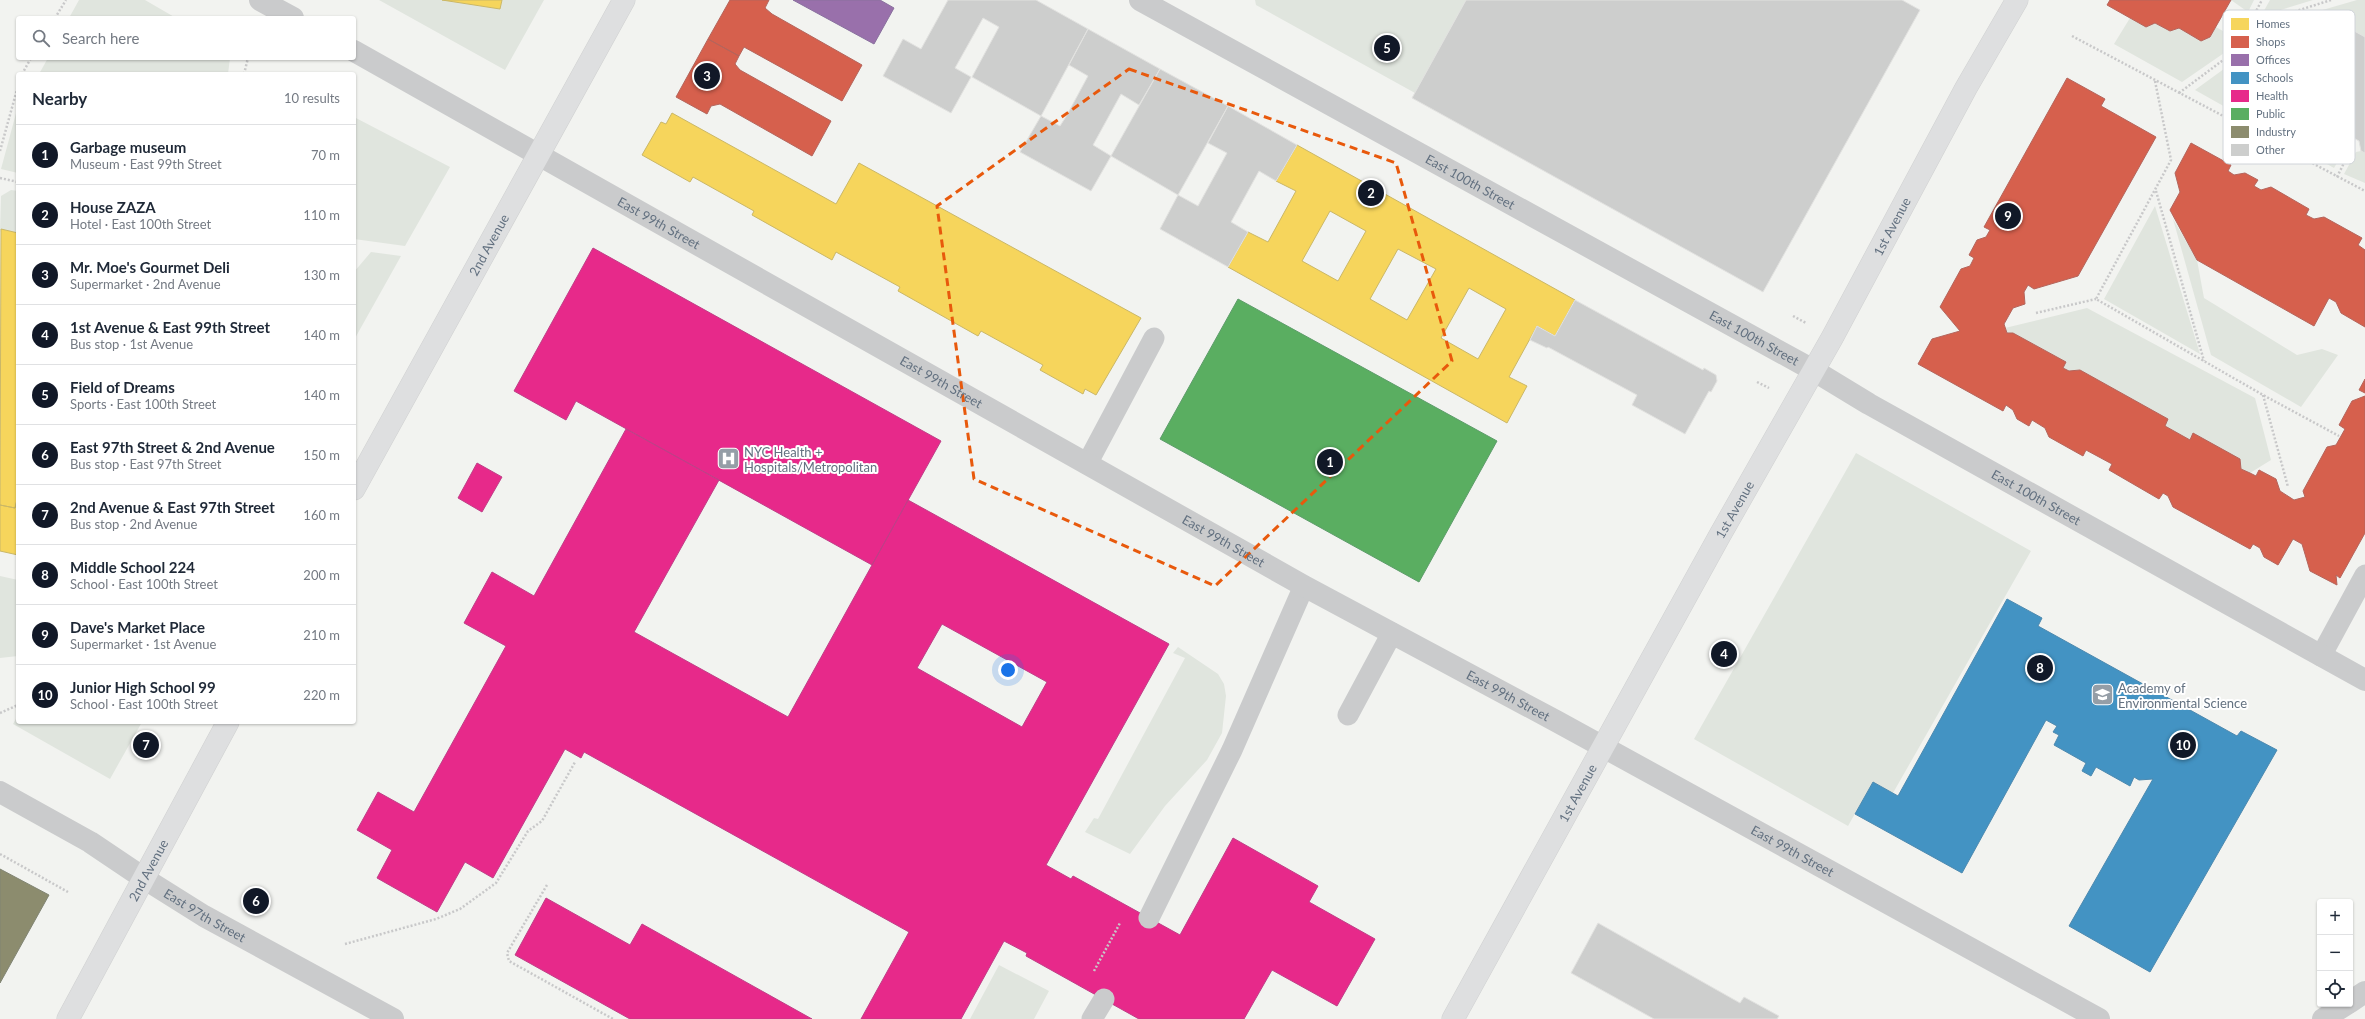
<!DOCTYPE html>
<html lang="en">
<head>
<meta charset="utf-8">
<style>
  :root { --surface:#fff; --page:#f2f2f3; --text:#1f2937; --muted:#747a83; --line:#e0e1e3; --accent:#111827 }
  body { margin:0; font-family:Lato,sans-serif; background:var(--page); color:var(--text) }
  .controls { position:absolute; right:12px; bottom:12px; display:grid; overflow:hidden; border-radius:4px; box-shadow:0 1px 3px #0004 }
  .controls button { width:36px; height:36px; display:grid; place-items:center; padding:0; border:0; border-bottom:1px solid var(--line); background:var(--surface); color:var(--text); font:20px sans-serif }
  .you { position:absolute; left:1008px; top:670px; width:14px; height:14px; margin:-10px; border:3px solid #fff; border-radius:50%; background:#1a73e8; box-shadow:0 0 0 6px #1a73e833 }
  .badge { display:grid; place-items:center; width:26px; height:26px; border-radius:50%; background:var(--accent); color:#fff; font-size:13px; font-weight:700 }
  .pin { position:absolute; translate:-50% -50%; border:2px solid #fff; box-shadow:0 1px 4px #0006 }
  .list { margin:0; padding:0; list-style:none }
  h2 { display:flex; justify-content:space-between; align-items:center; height:52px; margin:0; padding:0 16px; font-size:17px }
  h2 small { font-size:13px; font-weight:400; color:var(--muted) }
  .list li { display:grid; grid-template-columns:26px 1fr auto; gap:12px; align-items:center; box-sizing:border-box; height:60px; padding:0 16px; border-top:1px solid var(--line) }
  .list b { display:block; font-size:15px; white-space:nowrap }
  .list p { margin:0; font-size:13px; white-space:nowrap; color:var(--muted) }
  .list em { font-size:13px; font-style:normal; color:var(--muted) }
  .icon { flex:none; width:22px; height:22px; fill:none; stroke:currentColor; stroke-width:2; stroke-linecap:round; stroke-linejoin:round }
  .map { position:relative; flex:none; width:2365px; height:1019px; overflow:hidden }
  .search { position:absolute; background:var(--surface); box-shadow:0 1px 3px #0004; left:16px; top:16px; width:340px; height:44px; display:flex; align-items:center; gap:10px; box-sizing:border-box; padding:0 14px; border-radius:4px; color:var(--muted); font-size:15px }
  .panel { position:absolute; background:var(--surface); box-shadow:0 1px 3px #0004; left:16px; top:72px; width:340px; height:652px; border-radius:4px }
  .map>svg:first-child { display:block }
  .green { fill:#e0e5de }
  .homes { fill:#f6d55c; stroke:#cab767; fill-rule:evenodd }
  .shops { fill:#d6604d; stroke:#b4655c }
  .offices { fill:#9970ab; stroke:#89709e }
  .schools { fill:#4393c3; stroke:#4d89af }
  .health { fill:#e7298a; stroke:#bf3f87; fill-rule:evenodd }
  .public { fill:#5aae61; stroke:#5d9c6a }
  .industry { fill:#8c8c6e; stroke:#808473 }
  .building { fill:#cdcecd; stroke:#e2e2e0 }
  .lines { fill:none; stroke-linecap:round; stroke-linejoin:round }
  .primary-casing { stroke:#d0d1d1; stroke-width:23 }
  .path { stroke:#c8c8c9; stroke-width:2.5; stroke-dasharray:2 2; stroke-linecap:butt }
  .service { stroke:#cacbcc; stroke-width:21 }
  .minor { stroke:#cacbcc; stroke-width:22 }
  .tertiary { stroke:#cacbcc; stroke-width:22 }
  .primary { stroke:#dedfe0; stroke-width:22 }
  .marked { fill:none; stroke:#e8590c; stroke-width:3; stroke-dasharray:8 5; stroke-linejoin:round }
  .labels { text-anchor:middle; stroke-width:4; stroke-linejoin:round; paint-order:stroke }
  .street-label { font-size:13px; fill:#637180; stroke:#fff }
  .poi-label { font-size:13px; fill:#637180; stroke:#fff; text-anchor:start }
  .key { fill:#fff; stroke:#d0d4d9; stroke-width:1 }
  .key-label { font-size:11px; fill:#637180 }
</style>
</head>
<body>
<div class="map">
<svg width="2365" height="1019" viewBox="0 0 2365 1019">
  <rect width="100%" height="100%" fill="#f2f3f0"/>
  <path class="green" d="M 79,0 L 145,0 L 176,18 L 69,18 Z
    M 379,0 L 442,0 L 500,9 L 502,0 L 544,0 L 505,70 Z
    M 1255,0 L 1466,0 L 1415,93 L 1256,5 Z
    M 2231,0 L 2254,0 L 2248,12 Z
    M 2270,0 L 2313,0 L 2261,16 Z
    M 2357,0 L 2365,0 L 2365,37 L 2319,11 Z
    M 2130,18 L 2146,27 L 2155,23 L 2170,31 L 2179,28 L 2201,41 L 2210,37 L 2216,27 L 2233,37 L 2227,51 L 2182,82 L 2114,44 Z
    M 48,58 L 230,58 L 228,74 L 39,74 Z
    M 2239,58 L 2228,77 L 2267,99 L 2270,110 C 2284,118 2292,104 2299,123 L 2304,126 L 2318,127 L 2348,144 L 2334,168 L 2195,90 Z
    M 18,106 L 18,173 L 1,169 Z
    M 354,117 L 450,167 L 405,246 L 354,239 Z
    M 2361,151 L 2365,153 L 2365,183 L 2344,174 L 2356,152 Z
    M 11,190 L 18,191 L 18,233 L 1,229 L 0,233 L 1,196 Z
    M 2155,206 L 2200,354 L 2104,299 Z
    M 2173,219 L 2197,260 L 2204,298 L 2297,355 L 2322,349 L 2338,355 L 2301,407 L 2211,355 Z
    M 371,252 L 401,256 L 354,340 L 354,272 Z
    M 2087,308 L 2255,398 L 2271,460 L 2250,473 L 2241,469 L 2240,459 L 2190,440 L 2165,426 L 2168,419 L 2080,370 L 2069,371 L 2063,368 L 2066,362 L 2013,333 L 2007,333 L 2005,328 Z
    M 1856,453 L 2031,551 L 1893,793 L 1873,782 L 1848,826 L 1694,739 Z
    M 0,576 L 18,580 L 18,656 L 0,658 Z
    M 1178,647 L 1218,674 L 1224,684 L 1226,696 L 1222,733 L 1207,760 L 1165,806 L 1130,854 L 1085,832 L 1094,818 L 1098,819 L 1185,658 L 1173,653 Z
    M 18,715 L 18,722 L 142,722 L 110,779 L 13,724 Z
    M 999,965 L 1049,991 L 1034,1019 L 970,1019 Z"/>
  <path class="homes" d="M 442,0 L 502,0 L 500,9 Z
    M 672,113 L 836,204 L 859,163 L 1141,318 L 1096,395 L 1085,389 L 1083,394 L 1040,370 L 1043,365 L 981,331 L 978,336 L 898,291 L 900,287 L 836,252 L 832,260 L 752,215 L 754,211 L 693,177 L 690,182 L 642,155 L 661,122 L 666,124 Z
    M 1297,145 L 1575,300 L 1555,336 L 1537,326 L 1509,377 L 1527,386 L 1507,423 L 1228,267 L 1248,232 L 1268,242 L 1296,191 L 1276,181 ZM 1330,211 L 1366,231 L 1338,281 L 1302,261 ZM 1398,249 L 1436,269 L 1407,320 L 1370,299 ZM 1469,288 L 1506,309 L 1478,359 L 1441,338 Z
    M 1,229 L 18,233 L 18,496 L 15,508 L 0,505 Z
    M 18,496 L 18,555 L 0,551 L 0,505 L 15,508 Z"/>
  <path class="shops" d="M 730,0 L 769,0 L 765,8 L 772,14 L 862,65 L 842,101 L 744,47 L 739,56 L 708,39 Z
    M 2110,0 L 2231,0 L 2210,37 L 2201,41 L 2179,28 L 2170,31 L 2155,23 L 2146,27 L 2107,5 Z
    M 708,39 L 739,56 L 735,64 L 740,70 L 831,121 L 812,156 L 720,104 L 711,106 L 707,114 L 676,97 Z
    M 2067,78 L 2105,99 L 2101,106 L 2156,137 L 2078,276 L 2034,289 L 2028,285 L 2024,292 L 2025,304 L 2013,308 L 2004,324 L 2007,333 L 2013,333 L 2066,362 L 2063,368 L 2069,371 L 2080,370 L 2168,419 L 2165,426 L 2190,440 L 2193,433 L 2240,459 L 2241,469 L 2250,473 L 2256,476 L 2259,470 L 2276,479 L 2280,491 L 2294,500 L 2305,497 L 2303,491 L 2327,447 L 2336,445 L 2345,429 L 2339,425 L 2352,401 L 2365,396 L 2365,533 L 2340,578 L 2336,575 L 2337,585 L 2310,571 L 2302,544 L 2293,539 L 2278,565 L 2264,557 L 2260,548 L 2253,544 L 2250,549 L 2173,507 L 2168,496 L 2163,493 L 2159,499 L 2109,470 L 2112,464 L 2086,450 L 2083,456 L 2049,437 L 2045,428 L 2032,420 L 2029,426 L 2017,419 L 2013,410 L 2006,405 L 2003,411 L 1918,364 L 1932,339 L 1960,331 L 1940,307 L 1961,269 L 1970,266 L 1974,258 L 1969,255 L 1977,240 L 1986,237 L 1990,230 L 1984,227 Z
    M 2191,143 L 2231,165 L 2228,171 L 2234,175 L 2245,173 L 2258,180 L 2254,186 L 2261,190 L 2271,187 L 2309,209 L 2306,215 L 2314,219 L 2324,217 L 2362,238 L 2358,245 L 2365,250 L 2365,327 L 2341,313 L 2336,302 L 2329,298 L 2314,326 L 2197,260 L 2170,210 L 2180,192 L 2175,173 Z
    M 2365,379 L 2365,393 L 2359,390 Z"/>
  <path class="offices" d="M 793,0 L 880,0 L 894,8 L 874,44 Z"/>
  <path class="schools" d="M 2007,599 L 2042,618 L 2038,626 L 2237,736 L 2241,731 L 2277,750 L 2150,972 L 2069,926 L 2153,779 L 2139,780 L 2134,777 L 2130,786 L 2096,767 L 2091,776 L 2082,771 L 2086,763 L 2054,745 L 2059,735 L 2053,732 L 2057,726 L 2046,720 L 1962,873 L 1855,814 L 1873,782 L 1898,796 Z"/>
  <path class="health" d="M 593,248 L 941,441 L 872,565 L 576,401 L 566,420 L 514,391 Z
    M 626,429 L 719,480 L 634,632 L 788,717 L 908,500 L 1169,644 L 1046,865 L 1071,879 L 1073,876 L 1180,935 L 1233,838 L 1318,886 L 1309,902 L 1375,939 L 1337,1006 L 1272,970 L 1244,1019 L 1139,1019 L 1026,956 L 1027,953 L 1004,941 L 961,1019 L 861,1019 L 909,932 L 584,752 L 581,758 L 565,749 L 493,878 L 465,862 L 437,912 L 377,878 L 392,850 L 357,830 L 378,792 L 414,812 L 506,646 L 464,623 L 492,572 L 534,596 ZM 942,624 L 1047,682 L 1022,727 L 917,668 Z
    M 477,463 L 502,477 L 482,512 L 458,498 Z
    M 546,898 L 630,945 L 642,924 L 812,1019 L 630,1019 L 515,955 Z"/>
  <path class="public" d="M 1238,299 L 1497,441 L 1419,582 L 1160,439 Z"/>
  <path class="industry" d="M 0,869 L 49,895 L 0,983 Z"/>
  <path class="building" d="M 948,0 L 1036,0 L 1088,29 L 1041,116 L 972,77 L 999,27 L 983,18 L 955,68 L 971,77 L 951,113 L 883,76 L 903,39 L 921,49 Z
    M 1466,0 L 1902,0 L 1920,10 L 1763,292 L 1412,98 Z
    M 2319,11 L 2365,37 L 2365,153 L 2361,151 L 2359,141 L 2352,137 L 2348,144 L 2309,122 L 2307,112 L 2299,107 L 2295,115 L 2282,107 L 2280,96 L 2271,92 L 2267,99 L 2228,77 L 2253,31 Z
    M 1088,29 L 1160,69 L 1139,105 L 1121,94 L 1093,145 L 1111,156 L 1091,191 L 1020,152 L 1041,116 L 1060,126 L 1067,115 L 1088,76 L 1069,65 Z
    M 1160,69 L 1228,106 L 1178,195 L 1111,156 Z
    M 1228,106 L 1297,145 L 1276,181 L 1259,171 L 1231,222 L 1248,232 L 1228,267 L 1160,229 L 1178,195 L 1198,206 L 1227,153 L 1208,143 Z
    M 1575,300 L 1703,370 L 1704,368 L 1716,375 L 1717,381 L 1711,392 L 1709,391 L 1685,434 L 1632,405 L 1637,395 L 1548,347 L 1547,348 L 1530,340 L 1537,326 L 1555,336 Z
    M 1598,923 L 1740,1003 L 1744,997 L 1779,1016 L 1777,1019 L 1654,1019 L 1571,973 Z"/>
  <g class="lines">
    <defs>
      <g id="primary">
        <path id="s4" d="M 354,489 L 624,0"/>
        <path id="s5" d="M 68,1019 L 228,722"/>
        <path id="s6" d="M 1453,1019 L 1720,535 L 1832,338 L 1966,88 L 2017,0"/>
      </g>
    </defs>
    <use href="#primary" class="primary-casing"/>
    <path class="path" d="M 55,18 L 66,0
      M 2249,26 L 2331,0
      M 2072,36 L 2365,191
      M 22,74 L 31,58
      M 244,74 L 248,58
      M 2155,81 L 2171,160 L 2096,299 L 2263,395 L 2339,436
      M 2179,93 L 2234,52 L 2262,0
      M 0,151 L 18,86
      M 2337,177 L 2351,149
      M 0,178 L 18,182
      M 2156,191 L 2204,361
      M 2036,313 L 2096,299
      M 1793,316 L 1806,323
      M 1757,382 L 1769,388
      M 2263,395 L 2288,487
      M 0,713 L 18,705
      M 0,854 L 68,892
      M 547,885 L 507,953 L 509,961 L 613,1019
      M 345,944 L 436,919 L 460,909 L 496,883 L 528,831 L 542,821 L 575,762
      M 1094,971 L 1120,923"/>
    <path class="service" d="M 1087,464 L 1154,338
      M 2321,656 L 2365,575
      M 1348,715 L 1392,633
      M 1149,918 L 1232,750 L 1304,586
      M 1092,1019 L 1104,999"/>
    <g class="minor">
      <path d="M 260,0 L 293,18"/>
      <path id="s1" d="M 1140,0 L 1813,370 L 1869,404 L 2365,680"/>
      <path id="s2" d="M 354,51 L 1304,586 L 1556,721 L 2099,1019"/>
      <path id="s3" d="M 145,879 L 204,916 L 393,1019"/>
      <path d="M 2350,1002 L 2365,992"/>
      <path d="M 2323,1019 L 2347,1004"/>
    </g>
    <path class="tertiary" d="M 0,792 L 90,842 L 145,879"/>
    <use href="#primary" class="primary"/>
  </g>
  <path class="marked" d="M 1129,69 L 1396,163 L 1452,361 L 1215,586 L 974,479 L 937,206 Z"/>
  <defs>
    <symbol id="hospital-square" viewBox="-11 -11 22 22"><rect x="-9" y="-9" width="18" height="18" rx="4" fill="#959ea7" stroke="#fff"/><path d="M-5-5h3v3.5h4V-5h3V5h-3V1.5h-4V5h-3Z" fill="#fff"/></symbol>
    <symbol id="school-square" viewBox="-11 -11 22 22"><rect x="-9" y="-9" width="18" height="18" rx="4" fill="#959ea7" stroke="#fff"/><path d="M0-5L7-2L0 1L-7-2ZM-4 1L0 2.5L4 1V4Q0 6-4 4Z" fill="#fff"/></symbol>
  </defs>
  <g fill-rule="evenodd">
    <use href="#hospital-square" x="716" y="446" width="25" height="25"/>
    <use href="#school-square" x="2090" y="682" width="25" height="25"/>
  </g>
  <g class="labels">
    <g class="street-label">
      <text dy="5" stroke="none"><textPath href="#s1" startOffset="377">East 100th Street</textPath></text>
      <text dy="5" stroke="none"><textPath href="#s2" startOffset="350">East 99th Street</textPath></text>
      <text dy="5" stroke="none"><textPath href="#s6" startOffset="906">1st Avenue</textPath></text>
      <text dy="5" stroke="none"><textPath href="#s4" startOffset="279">2nd Avenue</textPath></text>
      <text dy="5" stroke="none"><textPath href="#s1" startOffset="701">East 100th Street</textPath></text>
      <text dy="5" stroke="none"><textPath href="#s2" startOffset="674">East 99th Street</textPath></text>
      <text dy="5" stroke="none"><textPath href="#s1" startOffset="1025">East 100th Street</textPath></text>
      <text dy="5" stroke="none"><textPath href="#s6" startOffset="582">1st Avenue</textPath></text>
      <text dy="5" stroke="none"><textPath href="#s2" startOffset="998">East 99th Street</textPath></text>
      <text dy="5" stroke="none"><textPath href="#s2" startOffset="1322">East 99th Street</textPath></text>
      <text dy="5" stroke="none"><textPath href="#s6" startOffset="258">1st Avenue</textPath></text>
      <text dy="5" stroke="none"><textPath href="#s2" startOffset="1646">East 99th Street</textPath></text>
      <text dy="5" stroke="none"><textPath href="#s5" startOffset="169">2nd Avenue</textPath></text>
      <text dy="5" stroke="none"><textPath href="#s3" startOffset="70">East 97th Street</textPath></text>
    </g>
    <g class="poi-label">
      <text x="744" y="457">NYC Health +<tspan x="744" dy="15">Hospitals/Metropolitan</tspan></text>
      <text x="2118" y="693">Academy of<tspan x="2118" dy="15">Environmental Science</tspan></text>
    </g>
  </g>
  <rect x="2223" y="10" width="132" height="154" rx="6" class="key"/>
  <rect x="2231" y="18" width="18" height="12" fill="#f6d55c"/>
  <rect x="2231" y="36" width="18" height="12" fill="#d6604d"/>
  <rect x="2231" y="54" width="18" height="12" fill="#9970ab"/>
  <rect x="2231" y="72" width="18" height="12" fill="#4393c3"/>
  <rect x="2231" y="90" width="18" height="12" fill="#e7298a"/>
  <rect x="2231" y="108" width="18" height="12" fill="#5aae61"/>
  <rect x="2231" y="126" width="18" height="12" fill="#8c8c6e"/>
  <rect x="2231" y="144" width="18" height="12" fill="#cdcecd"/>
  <g class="key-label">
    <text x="2256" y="28">Homes</text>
    <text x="2256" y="46">Shops</text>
    <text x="2256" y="64">Offices</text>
    <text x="2256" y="82">Schools</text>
    <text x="2256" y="100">Health</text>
    <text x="2256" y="118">Public</text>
    <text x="2256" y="136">Industry</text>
    <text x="2256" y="154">Other</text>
  </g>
</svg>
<div class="controls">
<button>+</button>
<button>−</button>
<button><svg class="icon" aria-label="locate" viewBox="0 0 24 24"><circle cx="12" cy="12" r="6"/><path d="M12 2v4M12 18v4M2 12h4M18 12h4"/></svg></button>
</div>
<div class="you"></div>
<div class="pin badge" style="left:1330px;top:462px">1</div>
<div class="pin badge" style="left:1371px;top:193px">2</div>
<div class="pin badge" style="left:707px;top:76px">3</div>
<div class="pin badge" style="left:1724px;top:654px">4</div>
<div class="pin badge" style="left:1387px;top:48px">5</div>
<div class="pin badge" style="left:256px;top:901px">6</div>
<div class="pin badge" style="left:146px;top:745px">7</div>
<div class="pin badge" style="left:2040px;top:668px">8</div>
<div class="pin badge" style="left:2008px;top:216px">9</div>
<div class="pin badge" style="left:2183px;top:745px">10</div>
<div class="search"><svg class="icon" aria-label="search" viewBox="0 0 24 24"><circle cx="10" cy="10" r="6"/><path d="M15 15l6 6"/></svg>Search here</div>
<section class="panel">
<h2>Nearby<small>10 results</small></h2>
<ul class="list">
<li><span class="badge">1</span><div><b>Garbage museum</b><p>Museum · East 99th Street</p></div><em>70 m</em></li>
<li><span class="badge">2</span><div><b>House ZAZA</b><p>Hotel · East 100th Street</p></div><em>110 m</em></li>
<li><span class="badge">3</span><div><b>Mr. Moe's Gourmet Deli</b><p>Supermarket · 2nd Avenue</p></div><em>130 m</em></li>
<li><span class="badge">4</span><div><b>1st Avenue &amp; East 99th Street</b><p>Bus stop · 1st Avenue</p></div><em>140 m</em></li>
<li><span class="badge">5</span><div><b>Field of Dreams</b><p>Sports · East 100th Street</p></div><em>140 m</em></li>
<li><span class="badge">6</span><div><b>East 97th Street &amp; 2nd Avenue</b><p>Bus stop · East 97th Street</p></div><em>150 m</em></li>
<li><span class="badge">7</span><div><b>2nd Avenue &amp; East 97th Street</b><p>Bus stop · 2nd Avenue</p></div><em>160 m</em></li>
<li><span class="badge">8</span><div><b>Middle School 224</b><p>School · East 100th Street</p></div><em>200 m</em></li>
<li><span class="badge">9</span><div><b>Dave's Market Place</b><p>Supermarket · 1st Avenue</p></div><em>210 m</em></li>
<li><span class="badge">10</span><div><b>Junior High School 99</b><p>School · East 100th Street</p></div><em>220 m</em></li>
</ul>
</section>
</div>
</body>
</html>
